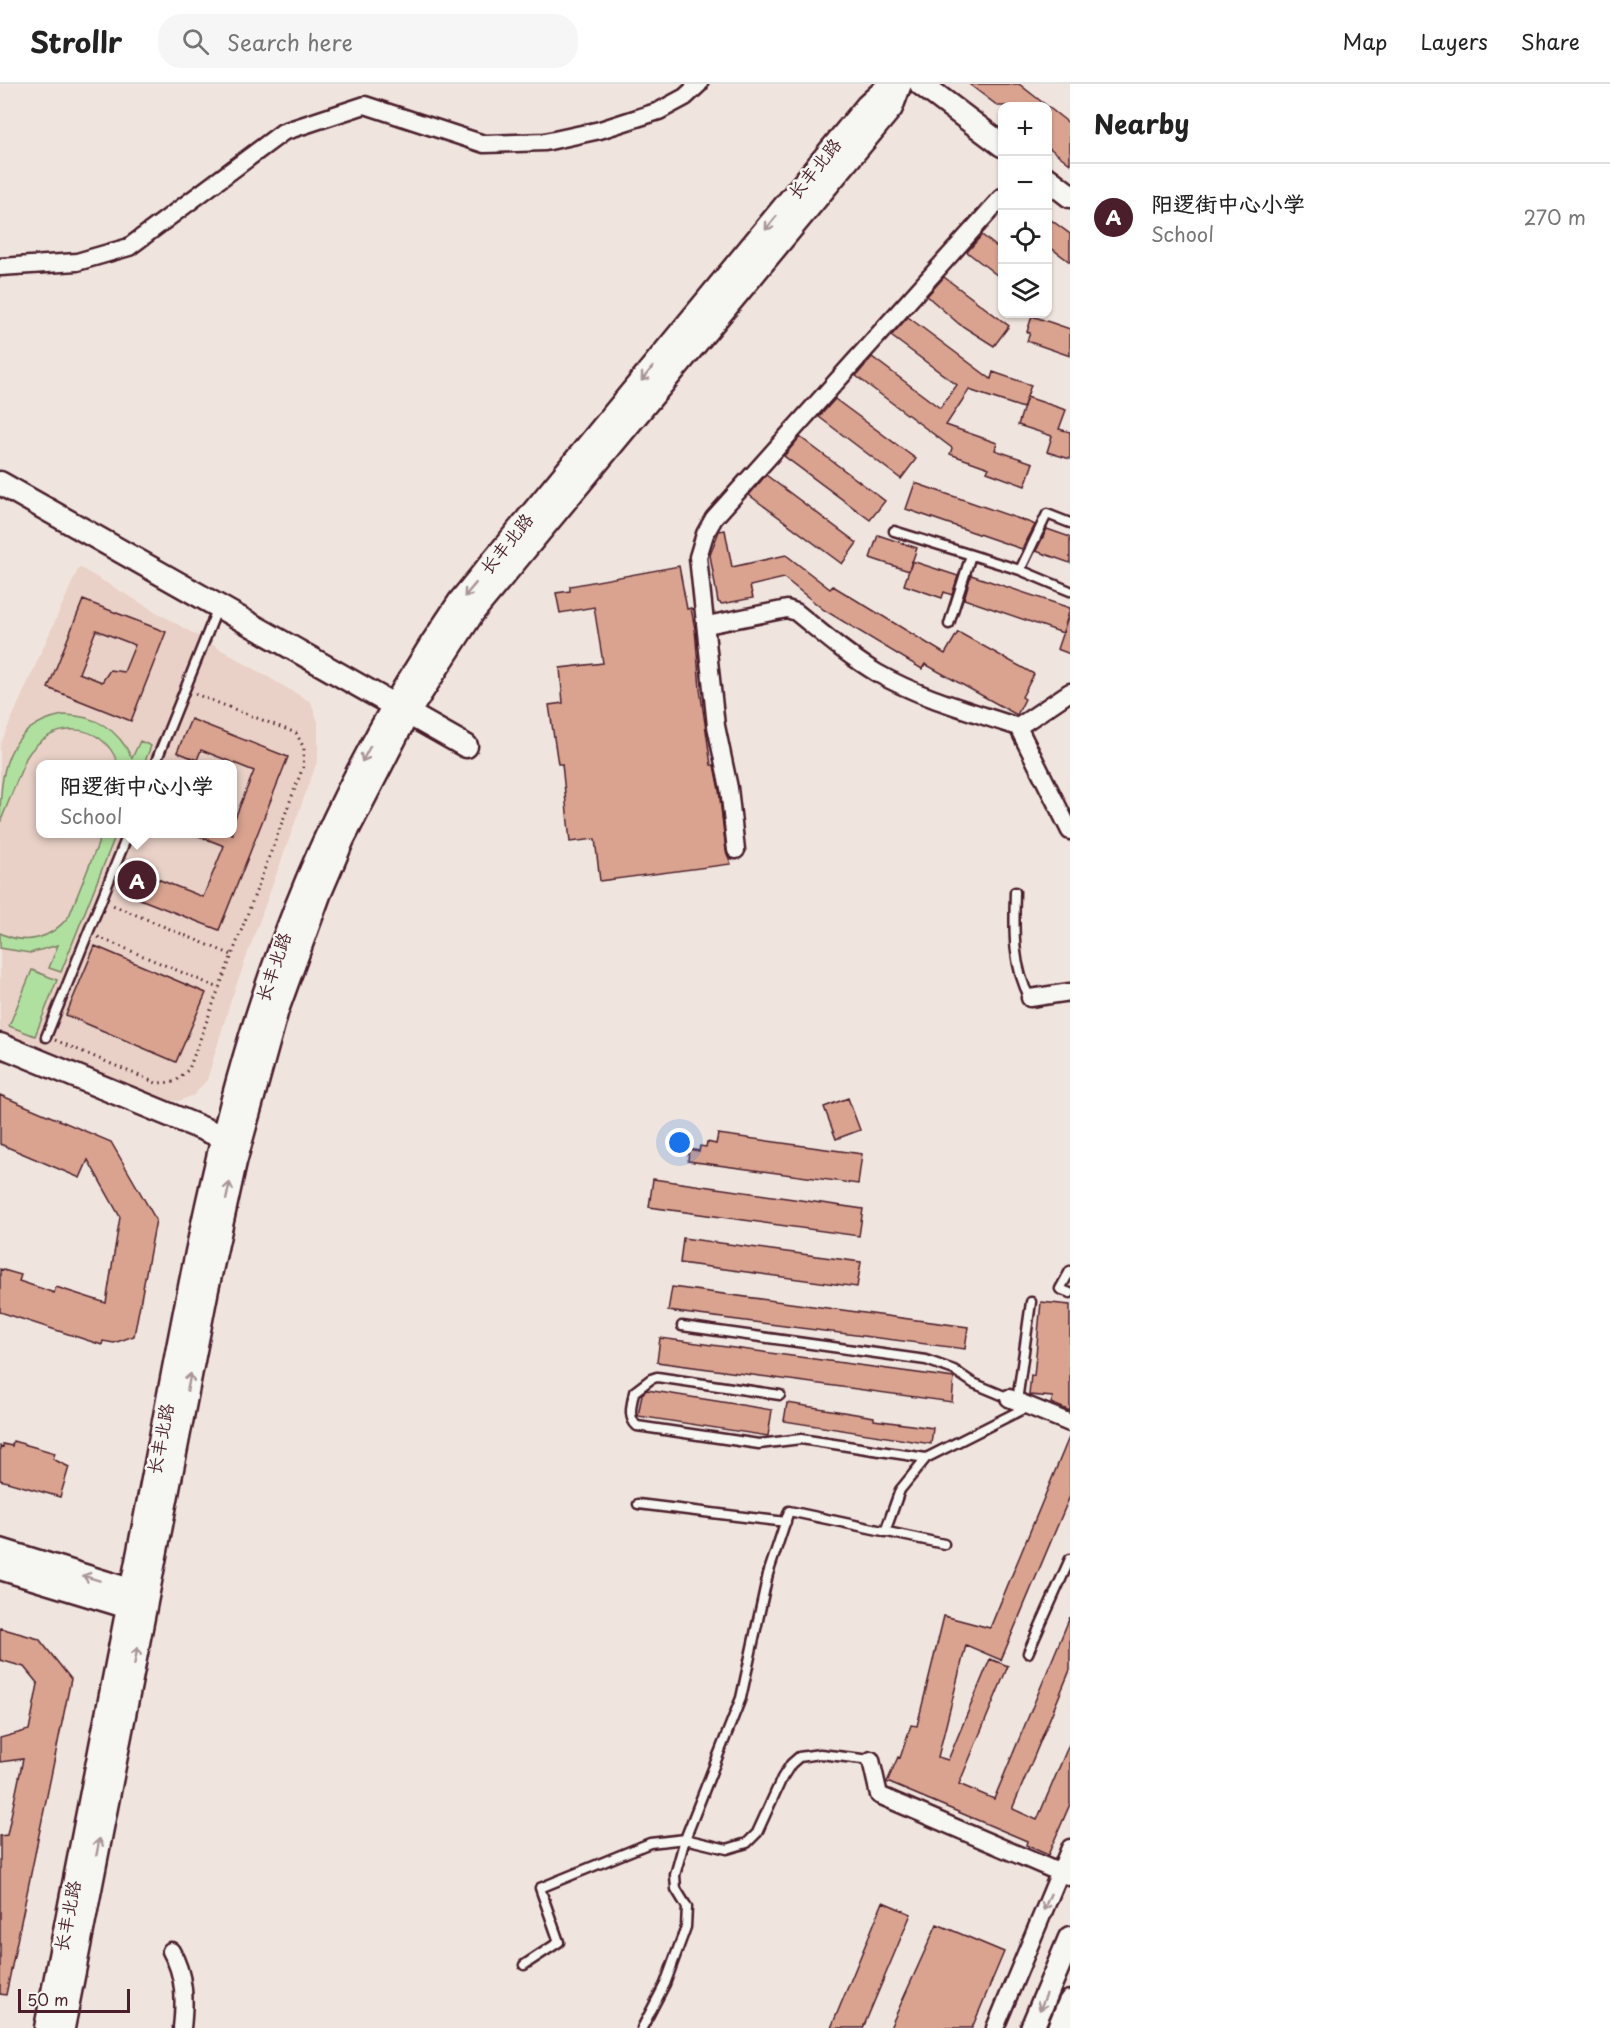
<!DOCTYPE html>
<html lang="en">
<head>
<meta charset="utf-8">
<style>
  :root { --surface:#fff; --page:#f6f6f6; --text:#222; --muted:#767676; --line:#e0e0e0; --accent:#4a1f2b }
  body { margin:0; font-family:"Playpen Sans","LXGW WenKai TC",sans-serif; background:var(--page); color:var(--text) }
  .controls { position:absolute; right:18px; top:18px; display:grid; overflow:hidden; border-radius:12px; box-shadow:0 2px 4px #0004 }
  .controls button { width:54px; height:54px; display:grid; place-items:center; padding:0; border:0; border-bottom:2px solid var(--line); background:var(--surface); color:var(--text); font:30px sans-serif }
  .scale { position:absolute; left:18px; bottom:15px; width:112px; box-sizing:border-box; padding-left:6px; border:3px solid #4a1f2b; border-top:0; font-size:16px; line-height:21px; white-space:nowrap; color:#4a1f2b; -webkit-text-stroke:4px #f6f6f2; paint-order:stroke }
  .you { position:absolute; left:680px; top:1059px; width:21px; height:21px; margin:-15px; border:4px solid #fff; border-radius:50%; background:#1a73e8; box-shadow:0 0 0 9px #1a73e833 }
  .badge { display:grid; place-items:center; width:39px; height:39px; border-radius:50%; background:var(--accent); color:#fff; font-size:20px; font-weight:700 }
  .pin { position:absolute; translate:-50% -50%; border:3px solid #fff; box-shadow:0 2px 6px #0006 }
  .popup { position:absolute; left:36px; top:676px; width:201px; height:78px; box-sizing:border-box; display:grid; place-content:center; border-radius:12px; background:var(--surface); filter:drop-shadow(0 2px 4px #0005); font-size:20px; white-space:nowrap; color:var(--muted) }
  .popup b { font-size:22px; color:var(--text) }
  .popup::after { content:''; position:absolute; left:50%; top:100%; margin-left:-12px; border:12px solid transparent; border-top-color:var(--surface) }
  .list { margin:0; padding:0; list-style:none }
  h2 { display:flex; justify-content:space-between; align-items:center; height:78px; margin:0; padding:0 24px; font-size:26px }
  h2 small { font-size:20px; font-weight:400; color:var(--muted) }
  .list li { display:grid; grid-template-columns:39px 1fr auto; gap:18px; align-items:center; box-sizing:border-box; height:108px; padding:0 24px; border-top:2px solid var(--line) }
  .list b { display:block; font-size:22px; white-space:nowrap }
  .list p { margin:0; font-size:20px; white-space:nowrap; color:var(--muted) }
  .list em { font-size:20px; font-style:normal; color:var(--muted) }
  .icon { flex:none; width:33px; height:33px; fill:none; stroke:currentColor; stroke-width:2; stroke-linecap:round; stroke-linejoin:round }
  .map { position:relative; flex:none; width:1070px; height:1944px; overflow:hidden }
  header { display:flex; align-items:center; gap:36px; box-sizing:border-box; height:84px; padding:0 30px; background:var(--surface); border-bottom:2px solid var(--line) }
  header strong { font-size:28px }
  nav { display:flex; gap:33px; margin-inline-start:auto; font-size:21px }
  .search { width:420px; height:54px; background:var(--page); display:flex; align-items:center; gap:15px; box-sizing:border-box; padding:0 21px; border-radius:24px; color:var(--muted); font-size:22px }
  main { display:flex }
  aside { flex:1; background:var(--surface) }
  .map>svg:first-child { display:block }
  .built { fill:#e9d1c7; fill-rule:evenodd }
  .green { fill:#b0e09f; stroke:#7d8065; stroke-width:1.5 }
  .building { fill:#d9a390; stroke:#4a1f2b; stroke-width:1.5; fill-rule:evenodd }
  .lines { fill:none; stroke-linecap:round; stroke-linejoin:round }
  .lane-casing { stroke:#4a1f2b; stroke-width:13 }
  .street-casing { stroke:#4a1f2b; stroke-width:21 }
  .secondary-casing { stroke:#4a1f2b; stroke-width:27 }
  .path { stroke:#4a1f2b; stroke-width:3; stroke-dasharray:1.5 4.5; stroke-linecap:butt }
  .lane { stroke:#f6f6f2; stroke-width:8 }
  .street { stroke:#f6f6f2; stroke-width:16 }
  .secondary { stroke:#f6f6f2; stroke-width:22 }
  .oneway { stroke:#a99598 }
  .labels { text-anchor:middle; stroke-width:5; stroke-linejoin:round; paint-order:stroke }
  .street-label { font-size:18px; fill:#4a1f2b; stroke:#f6f6f2 }
</style>
</head>
<body>
<header>
<strong>Strollr</strong>
<div class="search"><svg class="icon" aria-label="search" viewBox="0 0 24 24"><circle cx="10" cy="10" r="6"/><path d="M15 15l6 6"/></svg>Search here</div>
<nav><a>Map</a><a>Layers</a><a>Share</a></nav>
</header>
<main>
<div class="map">
<svg width="1070" height="1944" viewBox="0 0 1070 1944">
  <rect width="100%" height="100%" fill="#f0e5de"/>
  <filter id="ink" filterUnits="userSpaceOnUse"><feTurbulence type="fractalNoise" baseFrequency=".0167" numOctaves="2"/><feDisplacementMap in="SourceGraphic" scale="12" xChannelSelector="R" yChannelSelector="G"/><feConvolveMatrix kernelMatrix="1 2 1 2 8 2 1 2 1" color-interpolation-filters="sRGB"/></filter>
  <g filter="url(#ink)">
    <path class="built" d="M 79,483 L 311,618 L 318,638 L 318,675 L 231,916 L 207,996 L 194,1011 L 179,1017 L 163,1016 L 0,946 L 0,661 ZM 41,680 L 233,680 L 233,750 L 41,750 Z"/>
    <path class="green" d="M 63,631 C 96,631 118,645 132,674 L 140,657 L 151,662 L 144,680 L 118,680 C 103,636 49,635 26,674 L 0,739 C 0,689 5,642 63,631 Z
      M 102,750 L 116,750 L 61,888 L 49,884 L 58,861 L 30,869 L 0,864 L 0,849 C 26,862 51,855 69,832 Z
      M 32,886 L 57,896 L 35,952 L 9,942 Z"/>
    <path class="building" d="M 969,0 L 1019,0 L 1070,40 L 1070,80 L 1047,62 L 1047,22 L 998,22 Z
      M 1047,133 L 1070,150 L 1070,178 L 1047,161 Z
      M 982,151 L 1002,167 L 1002,195 L 967,168 Z
      M 944,193 L 1009,242 L 994,262 L 959,240 L 927,212 Z
      M 1032,232 L 1070,245 L 1070,272 L 1027,257 L 1030,249 L 1027,248 Z
      M 908,233 L 991,295 L 993,288 L 1031,301 L 1023,324 L 969,306 L 946,341 L 997,359 L 995,366 L 1033,379 L 1025,402 L 987,388 L 989,384 L 950,370 L 952,364 L 856,292 L 872,273 L 940,324 L 957,301 L 891,252 Z
      M 1027,313 L 1066,326 L 1059,345 L 1070,348 L 1070,375 L 1047,368 L 1052,352 L 1018,341 Z
      M 835,315 L 916,375 L 901,395 L 819,333 Z
      M 800,353 L 885,417 L 870,436 L 784,372 Z
      M 766,391 L 857,459 L 842,480 L 749,411 Z
      M 915,399 L 1031,439 L 1035,441 L 1022,465 L 906,425 Z
      M 1047,445 L 1070,453 L 1070,479 L 1036,467 Z
      M 725,446 L 732,483 L 786,471 L 830,505 L 833,502 L 945,570 L 958,548 L 1034,590 L 1022,613 L 1025,615 L 1017,631 L 925,580 L 922,585 L 824,526 L 784,494 L 750,502 L 753,514 L 722,520 L 718,518 L 710,471 L 719,447 Z
      M 878,451 L 917,464 L 909,487 L 870,474 Z
      M 912,477 L 958,492 L 952,511 L 944,508 L 942,514 L 904,501 Z
      M 679,482 L 687,525 L 691,524 L 695,545 L 700,605 L 711,681 L 714,681 L 719,706 L 726,767 L 731,780 L 600,797 L 595,755 L 570,758 L 562,680 L 558,680 L 549,621 L 563,619 L 560,584 L 603,579 L 594,523 L 560,529 L 556,509 L 570,507 L 570,502 Z
      M 971,491 L 1070,524 L 1063,549 L 964,515 Z
      M 83,516 L 166,548 L 131,637 L 48,604 ZM 96,546 L 135,561 L 124,588 L 110,586 L 102,598 L 79,589 Z
      M 1068,533 L 1070,533 L 1070,570 L 1057,565 Z
      M 191,635 L 288,673 L 219,846 L 122,808 L 134,777 L 154,784 L 150,792 L 203,813 L 224,762 L 194,750 L 233,750 L 233,739 L 254,687 L 201,666 L 197,676 L 177,668 Z
      M 95,862 L 206,909 L 176,978 L 66,931 Z
      M 0,1011 L 111,1058 L 156,1136 L 134,1252 L 114,1259 L 103,1257 L 102,1261 L 0,1228 L 0,1185 L 21,1191 L 19,1197 L 46,1206 L 54,1209 L 56,1203 L 106,1219 L 120,1133 L 88,1076 L 80,1094 L 0,1060 Z
      M 848,1014 L 860,1046 L 836,1055 L 824,1023 Z
      M 718,1050 L 862,1070 L 858,1100 L 688,1077 L 689,1065 L 699,1067 L 700,1062 L 706,1063 L 707,1058 L 716,1060 Z
      M 653,1095 L 863,1125 L 859,1152 L 649,1123 Z
      M 683,1154 L 861,1178 L 857,1203 L 680,1179 Z
      M 672,1203 L 968,1243 L 965,1265 L 668,1227 Z
      M 1041,1218 L 1070,1221 L 1070,1327 L 1051,1319 L 1053,1313 L 1029,1311 L 1031,1291 L 1034,1292 Z
      M 660,1254 L 954,1294 L 952,1318 L 657,1278 Z
      M 647,1306 L 772,1326 L 768,1352 L 638,1332 L 642,1310 Z
      M 787,1319 L 874,1333 L 874,1336 L 933,1344 L 931,1360 L 784,1337 Z
      M 1070,1351 L 1070,1412 L 1001,1576 L 966,1561 L 938,1673 L 948,1676 L 990,1575 L 1008,1582 L 959,1700 L 994,1715 L 1070,1533 L 1070,1586 L 1013,1723 L 1013,1725 L 1037,1736 L 1070,1658 L 1070,1720 L 1048,1771 L 1026,1761 L 1027,1757 L 887,1698 L 898,1673 L 900,1674 L 911,1641 L 917,1642 L 944,1532 L 990,1544 Z
      M 13,1357 L 55,1369 L 53,1375 L 69,1383 L 60,1413 L 0,1396 L 0,1362 L 3,1363 L 3,1360 L 12,1362 Z
      M 0,1544 L 39,1555 L 71,1595 L 6,1911 L 0,1910 L 0,1752 L 7,1751 L 23,1675 L 0,1678 L 0,1654 L 29,1646 L 38,1600 L 24,1583 L 0,1576 Z
      M 883,1818 L 911,1830 L 863,1944 L 831,1944 Z
      M 937,1840 L 1004,1868 L 972,1944 L 890,1944 Z"/>
    <g class="lines">
      <defs>
        <path id="lane" d="M 894,447 L 1020,486 L 1070,507
          M 1020,486 L 1047,430 L 1070,439
          M 949,540 L 971,471
          M 155,680 L 214,533
          M 1015,808 C 1014,844 1012,882 1030,914
          M 46,953 L 128,750
          M 1070,1187 L 1060,1205 L 1070,1209
          M 682,1242 L 926,1276 L 954,1286 L 973,1299 L 1009,1314
          M 780,1311 L 657,1293 L 651,1295 L 634,1308 C 632,1320 627,1333 637,1342 L 759,1360 L 801,1355 L 926,1374
          M 1017,1317 L 1031,1218
          M 638,1420 L 786,1438
          M 885,1448 L 900,1406 L 926,1374 L 1029,1322
          M 1028,1569 L 1070,1475
          M 524,1881 L 559,1858 L 540,1804 L 650,1759 L 685,1755 L 727,1765 L 747,1759 L 757,1749 L 782,1694 L 791,1680 L 799,1673 L 820,1670 L 871,1676
          M 642,1944 L 665,1900 L 686,1843 L 687,1823 L 676,1805 L 675,1791 L 685,1755 L 741,1614 L 768,1490 L 789,1427 L 944,1460"/>
        <path id="street" d="M 0,183 L 77,178 L 129,163 L 283,48 L 365,21 L 484,60 L 545,58 L 600,46 L 659,27 L 685,13 L 699,0
          M 707,541 L 787,525 L 796,528 C 822,549 848,572 877,589 C 921,614 970,627 1018,643 L 1070,747
          M 1018,643 L 1070,608
          M 736,766 L 729,704 L 716,642 L 698,473 L 705,450 L 714,434 L 1002,113
          M 1030,914 L 1070,908
          M 1009,1314 L 1070,1339
          M 871,1676 L 879,1711 L 1070,1793
          M 171,1867 C 185,1891 185,1916 182,1944
          M 995,1944 L 1070,1764"/>
        <path id="secondary" d="M 921,0 L 1002,61
          M 1048,95 L 1070,112
          M 0,399 L 466,662
          M 0,961 L 223,1053
          M 0,1466 L 146,1511
          M 0,1484 L 142,1527
          M 46,1944 C 82,1759 118,1575 154,1390 C 184,1233 211,1073 261,920 C 308,776 374,642 460,517 L 867,22 L 891,0
          M 63,1944 L 207,1205 L 235,1078 L 277,926 L 319,811 L 343,755 L 408,629 L 474,527 L 891,24 L 900,0
          M 1032,1944 L 1070,1854
          M 1059,1944 L 1070,1918"/>
      </defs>
      <use href="#lane" class="lane-casing"/>
      <use href="#street" class="street-casing"/>
      <use href="#secondary" class="secondary-casing"/>
      <path class="path" d="M 195,610 L 296,649 L 304,664 L 303,683 L 232,871
        M 98,853 L 219,904 L 232,871 L 110,820
        M 55,956 L 156,999 L 175,998 L 189,985 L 219,904"/>
      <use href="#lane" class="lane"/>
      <use href="#street" class="street"/>
      <use href="#secondary" class="secondary"/>
    </g>
    <defs><path id="oneway-shaft" d="M-6 0H5M1.5-3L5.5 0L1.5 3" fill="none" stroke-width="1.6" stroke-linecap="round" stroke-linejoin="round" transform="scale(1.5)"/></defs>
    <g class="oneway">
      <use href="#oneway-shaft" transform="translate(771 139) rotate(129)"/>
      <use href="#oneway-shaft" transform="translate(647 290) rotate(129)"/>
      <use href="#oneway-shaft" transform="translate(470 506) rotate(130)"/>
      <use href="#oneway-shaft" transform="translate(366 670) rotate(118)"/>
      <use href="#oneway-shaft" transform="translate(228 1107) rotate(-78)"/>
      <use href="#oneway-shaft" transform="translate(189 1298) rotate(-79)"/>
      <use href="#oneway-shaft" transform="translate(91 1494) rotate(-163)"/>
      <use href="#oneway-shaft" transform="translate(136 1572) rotate(-79)"/>
      <use href="#oneway-shaft" transform="translate(98 1763) rotate(-79)"/>
      <use href="#oneway-shaft" transform="translate(1047 1818) rotate(113)"/>
      <use href="#oneway-shaft" transform="translate(1043 1918) rotate(113)"/>
    </g>
  </g>
  <g class="labels">
    <g class="street-label">
      <text transform="translate(815 85) rotate(-51)" y="6">长丰北路</text>
      <text transform="translate(507 460) rotate(-51)" y="6">长丰北路</text>
      <text transform="translate(274 883) rotate(-71)" y="6">长丰北路</text>
      <text transform="translate(161 1355) rotate(-79)" y="6">长丰北路</text>
      <text transform="translate(68 1832) rotate(-79)" y="6">长丰北路</text>
    </g>
  </g>
</svg>
<div class="controls">
<button>+</button>
<button>−</button>
<button><svg class="icon" aria-label="locate" viewBox="0 0 24 24"><circle cx="12" cy="12" r="6"/><path d="M12 2v4M12 18v4M2 12h4M18 12h4"/></svg></button>
<button><svg class="icon" aria-label="layers" viewBox="0 0 24 24"><path d="M12 4l9 5-9 5-9-5zM3 14l9 5 9-5"/></svg></button>
</div>
<div class="scale">50 m</div>
<div class="you"></div>
<div class="pin badge" style="left:137px;top:796px">A</div>
<div class="popup"><b>阳逻街中心小学</b>School</div>
</div>
<aside>
<h2>Nearby<small></small></h2>
<ul class="list">
<li><span class="badge">A</span><div><b>阳逻街中心小学</b><p>School</p></div><em>270 m</em></li>
</ul>
</aside>
</main>
</body>
</html>
